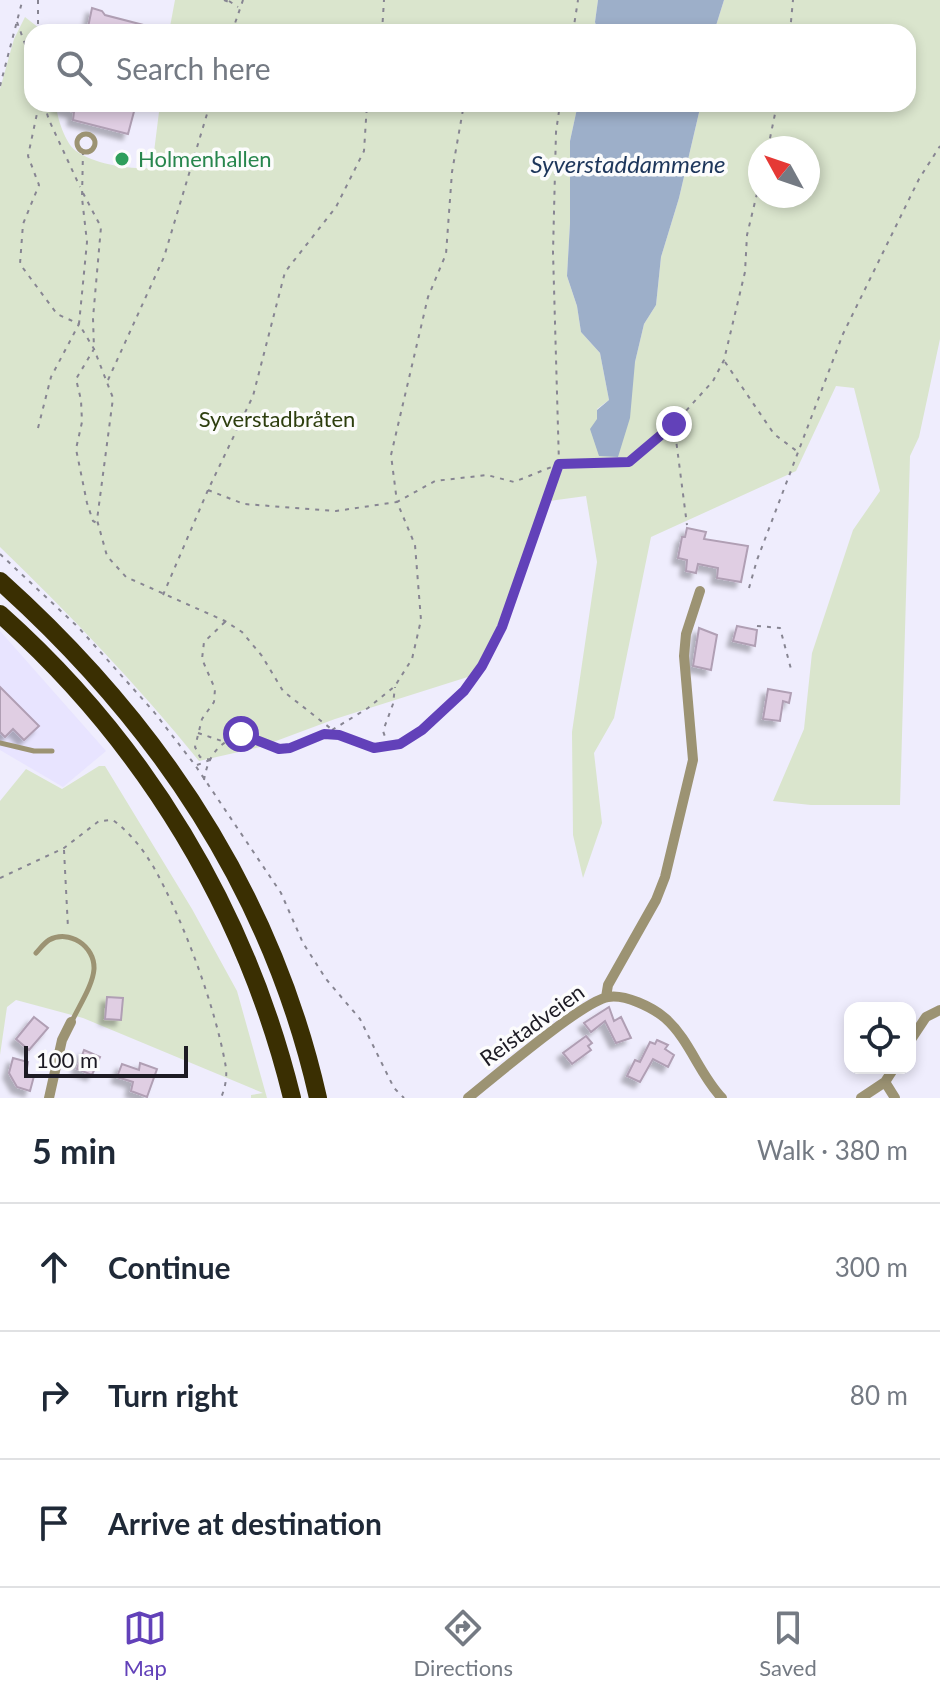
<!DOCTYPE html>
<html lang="en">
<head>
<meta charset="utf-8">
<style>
  :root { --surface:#fff; --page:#f2f2f3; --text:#1f2937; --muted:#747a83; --line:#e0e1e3; --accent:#6241b9 }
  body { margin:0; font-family:Lato,sans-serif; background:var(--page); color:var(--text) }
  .controls { position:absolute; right:24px; bottom:24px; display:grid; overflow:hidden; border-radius:16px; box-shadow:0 4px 12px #0003 }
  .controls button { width:72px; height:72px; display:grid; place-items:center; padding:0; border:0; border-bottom:2px solid var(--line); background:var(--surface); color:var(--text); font:40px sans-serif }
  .compass { position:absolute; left:748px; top:136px; width:72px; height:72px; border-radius:50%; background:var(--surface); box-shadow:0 4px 12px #0003; rotate:310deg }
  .scale { position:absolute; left:24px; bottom:20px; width:164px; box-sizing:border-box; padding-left:8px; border:4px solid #1d1b24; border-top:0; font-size:22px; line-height:28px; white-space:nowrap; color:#1d1b24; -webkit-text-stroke:6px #fcfcfc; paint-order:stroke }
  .stop { position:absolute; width:24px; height:24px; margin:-18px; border:6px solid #6241b9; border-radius:50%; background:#fff }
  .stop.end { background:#6241b9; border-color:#fff; box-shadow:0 2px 8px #0008 }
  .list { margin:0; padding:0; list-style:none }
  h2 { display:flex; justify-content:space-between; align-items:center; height:104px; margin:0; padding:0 32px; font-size:34px }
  h2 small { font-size:26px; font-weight:400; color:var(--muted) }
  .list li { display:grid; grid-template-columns:52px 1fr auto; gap:24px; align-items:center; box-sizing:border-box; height:128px; padding:0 32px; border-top:2px solid var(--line) }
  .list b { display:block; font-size:30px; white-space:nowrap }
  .list em { font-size:26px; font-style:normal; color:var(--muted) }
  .icon { flex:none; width:44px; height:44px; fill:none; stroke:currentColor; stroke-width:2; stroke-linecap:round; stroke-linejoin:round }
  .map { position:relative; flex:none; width:940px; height:1098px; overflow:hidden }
  .search { position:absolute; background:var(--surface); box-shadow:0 4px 12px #0003; left:24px; right:24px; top:24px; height:88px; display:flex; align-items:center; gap:20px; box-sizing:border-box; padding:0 28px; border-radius:24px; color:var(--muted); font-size:30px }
  .sheet { height:488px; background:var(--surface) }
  nav { display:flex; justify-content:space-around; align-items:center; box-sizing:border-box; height:112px; border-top:2px solid var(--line); background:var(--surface); font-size:22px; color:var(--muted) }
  nav a { display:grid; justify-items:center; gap:4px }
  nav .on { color:var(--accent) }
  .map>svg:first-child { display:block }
  .built { fill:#e8e4ff }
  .green { fill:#dae5cd; fill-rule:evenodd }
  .water { fill:#9dafc9 }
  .building { fill:#e0cee3; stroke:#b09fb4; stroke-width:2; filter:url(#shadow) }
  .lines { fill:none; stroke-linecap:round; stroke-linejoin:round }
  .path { stroke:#878592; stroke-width:2; stroke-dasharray:4 6; stroke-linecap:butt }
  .service { stroke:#9c9373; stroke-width:5 }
  .minor { stroke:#9c9373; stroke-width:10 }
  .motorway { stroke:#3a2f02; stroke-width:18 }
  .route { stroke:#6241b9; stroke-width:10 }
  .leisure-dot { fill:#2e9e5b; stroke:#fcfcfc; stroke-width:3 }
  .labels { text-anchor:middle; stroke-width:7; stroke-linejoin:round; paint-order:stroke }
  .leisure-label { font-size:22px; fill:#27864d; stroke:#fcfcfc; text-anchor:start }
  .park-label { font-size:22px; fill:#2d3e0e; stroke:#fcfcfc }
  .street-label { font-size:22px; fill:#1d1b24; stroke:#fcfcfc }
  .water-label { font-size:24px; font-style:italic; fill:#1d365b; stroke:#fcfcfc }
</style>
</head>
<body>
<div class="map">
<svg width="940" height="1098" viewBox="0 0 940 1098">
  <defs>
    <filter id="shadow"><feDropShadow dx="-5.5" dy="5.5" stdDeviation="2" flood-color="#0004"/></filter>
  </defs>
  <rect width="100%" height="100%" fill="#efedfd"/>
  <path class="built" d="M 0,631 L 106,751 L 63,787 L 0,750 Z"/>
  <path class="green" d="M 175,0 L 598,0 L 595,22 L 598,32 L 169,32 Z
    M 724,0 L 940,0 L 940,339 L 919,437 L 910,456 L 900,805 L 811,805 L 773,801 L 804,729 L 812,653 L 853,530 L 880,491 L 854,388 L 836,386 L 796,471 L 651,537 L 614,718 L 594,753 L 602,823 L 583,878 L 573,835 L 572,732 L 597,562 L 586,496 L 542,502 L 504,611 L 474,675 L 335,719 L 260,747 L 199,761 C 137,684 70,615 0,547 L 0,89 L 14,39 L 25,17 L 44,32 L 32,32 L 32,104 L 56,104 C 57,118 65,143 76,151 C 96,165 129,169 152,168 L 160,104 L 578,104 L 570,141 L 570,223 L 567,276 L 577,306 L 581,332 L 600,353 L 609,400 L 597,409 L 597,419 L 635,362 L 644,324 L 656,305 L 661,257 L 679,198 L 701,104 L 908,104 L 908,32 L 714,32 ZM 760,148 L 808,148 L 808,196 L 760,196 Z
    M 99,766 L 105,766 L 192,909 L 237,991 L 267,1098 L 251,1098 L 251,1095 L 263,1093 L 83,1018 L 16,1000 L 7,1007 L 0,1055 L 0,801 L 26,769 L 62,789 Z"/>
  <path class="water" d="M 598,0 L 724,0 L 714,32 L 598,32 L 595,22 Z
    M 578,104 L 701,104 L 679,198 L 661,257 L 656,305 L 644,324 L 635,362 L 630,418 L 618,457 L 599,456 L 590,429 L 597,419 L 597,410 L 609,400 L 600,353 L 581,332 L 577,306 L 567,276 L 570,223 L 570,141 Z"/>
  <path class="building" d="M 92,8 L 102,11 L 105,15 L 159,29 L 158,32 L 87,32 Z
    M 56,104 L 136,104 L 128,134 L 73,120 L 74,112 L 55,107 Z
    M 687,528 L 706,532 L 704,539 L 748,546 L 741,582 L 717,578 L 718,568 L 698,564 L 696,573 L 686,571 L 687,560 L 678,558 L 682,537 L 685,537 Z
    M 737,626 L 757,630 L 755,646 L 733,641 Z
    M 699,628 L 717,635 L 711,670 L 693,666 Z
    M 0,687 L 39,726 L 24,740 L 13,729 L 5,737 L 0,732 Z
    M 768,689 L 791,693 L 789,703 L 783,701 L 780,721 L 763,719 Z
    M 107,997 L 123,998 L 121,1020 L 105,1019 Z
    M 609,1007 L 614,1021 L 621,1017 L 631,1038 L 616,1043 L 605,1021 L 591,1032 L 584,1023 Z
    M 34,1017 L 48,1028 L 29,1050 L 16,1039 Z
    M 586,1036 L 592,1043 L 588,1046 L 591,1050 L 572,1064 L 563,1053 Z
    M 657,1040 L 668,1045 L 665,1049 L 674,1055 L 668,1067 L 653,1059 L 640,1082 L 627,1076 L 635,1060 L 640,1062 L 650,1042 L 655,1044 Z
    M 84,1050 L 100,1057 L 92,1075 L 77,1069 Z
    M 13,1058 L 28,1062 L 26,1074 L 34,1076 L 30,1091 L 17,1087 L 9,1073 Z
    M 140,1063 L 157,1069 L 147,1097 L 131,1091 L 133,1082 L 117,1077 L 122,1064 L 139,1070 Z"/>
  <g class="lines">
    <path class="path" d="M 38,0 L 38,32
      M 224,0 L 229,2 L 230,0
      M 229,1 L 238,7
      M 17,22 L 25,44 L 32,53
      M 232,32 L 243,0
      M 382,32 L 384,0
      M 573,32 L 578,0
      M 790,32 L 793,0
      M 0,86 L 22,2
      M 44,104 L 49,120 L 80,187
      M 768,148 L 777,104
      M 83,151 L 82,198 L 87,242 L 79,324 L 94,349 L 113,398 L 97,520 L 107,556 L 126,577 L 225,621 L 242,632 L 262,656 L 283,691 L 339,735 L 374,748 L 390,747 L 400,744 L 422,730 L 464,691 L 482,666 L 502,627 L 544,513 L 559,464 L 553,252 L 556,132 L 560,104
      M 83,193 L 101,227 L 93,318 L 94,349 L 76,379 L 81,400 L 82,422 L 76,449 L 87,503 L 93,521 L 97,523
      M 725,362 L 774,434 L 798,452
      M 108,380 L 164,257 L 210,104
      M 674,424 L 687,525
      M 38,428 L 51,377 L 79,324 L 57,314 L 20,264 L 23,224 L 39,185 L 28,156 L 39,104
      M 208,490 L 244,504 L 336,511 L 397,502 L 391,455 L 428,297 L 446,254 L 452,172 L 464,104
      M 0,554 L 79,628 L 154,712 L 195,765 L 281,893 L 303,943 L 326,979 L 360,1019 L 394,1088 L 404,1098
      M 749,588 L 757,560 L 843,334 L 919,179 L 940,146
      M 163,595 L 208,490 L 253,396 L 285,272 L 336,207 L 364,151 L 367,104
      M 757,626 L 780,628 L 791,669
      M 332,730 L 368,708 L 395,686 L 412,659 L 421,620 L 415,545 L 397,502 L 435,481 L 487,475 L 514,482 L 559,464 L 629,462 L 674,424 L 713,381 L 724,360 L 745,272 L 747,235 L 760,181
      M 198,733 L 222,741
      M 388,745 L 383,731 L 393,704 L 395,687
      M 211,760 L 200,757 L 195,747 L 202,719 L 214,702 L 215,689 L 202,659 L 204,642 L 225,622
      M 197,765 L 210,760
      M 204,780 C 208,756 218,743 241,734 C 254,739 274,751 289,748 C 307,745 319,734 337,735
      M 64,850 L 68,928
      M 0,878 L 64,848 L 99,821 L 113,820 C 130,833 142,848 153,866 C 183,919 216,1008 226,1068 C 227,1079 225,1088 221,1098"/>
    <path class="service" d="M77 143a9 9 0 1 1 18 0a9 9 0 1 1-18 0Z
      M 0,743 L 34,751 L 52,751
      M 36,953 C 40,949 44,943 49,940 C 69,929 95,946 94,969 C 93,985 79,1006 72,1021"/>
    <path class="minor" d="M 606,997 L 608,985 L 656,900 L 665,877 L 693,760 L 684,656 L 686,634 L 700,591
      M 910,1041 L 926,1017 L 940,1010
      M 885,1082 L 895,1098
      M 49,1098 L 62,1040 L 71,1022
      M 468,1098 C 493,1078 583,1001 608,997 C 625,994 652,1007 665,1018 C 690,1040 699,1074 722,1098
      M 861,1098 L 885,1082 L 894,1068"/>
    <path class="motorway" d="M 0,581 C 157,722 271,890 318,1098
      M 0,614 C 145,743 246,910 292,1098"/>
  </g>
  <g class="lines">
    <path class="route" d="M 241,734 L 279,749 L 290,748 L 324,734 L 339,735 L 374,748 L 400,744 L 422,730 L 464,691 L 482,666 L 502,627 L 559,464 L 629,462 L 674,424"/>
  </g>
  <circle class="leisure-dot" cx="122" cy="159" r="8"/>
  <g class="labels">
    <g class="leisure-label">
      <text x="138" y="167">Holmenhallen</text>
    </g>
    <g class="park-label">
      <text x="277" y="427">Syverstadbråten</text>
    </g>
    <g class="street-label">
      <text transform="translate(532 1025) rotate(-36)" y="8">Reistadveien</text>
    </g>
    <g class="water-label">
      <text x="628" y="173">Syverstaddammene</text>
    </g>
  </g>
</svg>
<div class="controls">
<button><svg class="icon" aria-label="locate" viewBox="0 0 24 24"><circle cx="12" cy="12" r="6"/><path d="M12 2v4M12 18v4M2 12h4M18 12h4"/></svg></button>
</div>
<svg class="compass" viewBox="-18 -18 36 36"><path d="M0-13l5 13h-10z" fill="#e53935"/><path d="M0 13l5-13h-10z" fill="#747a83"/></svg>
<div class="scale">100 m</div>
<div class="stop" style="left:241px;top:734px"></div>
<div class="stop end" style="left:674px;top:424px"></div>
<div class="search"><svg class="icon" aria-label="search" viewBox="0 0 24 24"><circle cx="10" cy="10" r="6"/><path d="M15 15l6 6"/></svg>Search here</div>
</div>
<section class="sheet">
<h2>5 min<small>Walk · 380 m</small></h2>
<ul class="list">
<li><svg class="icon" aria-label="ahead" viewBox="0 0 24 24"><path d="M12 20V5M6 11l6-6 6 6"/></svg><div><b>Continue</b></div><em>300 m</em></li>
<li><svg class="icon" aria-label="right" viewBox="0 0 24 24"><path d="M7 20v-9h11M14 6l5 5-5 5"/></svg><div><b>Turn right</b></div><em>80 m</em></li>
<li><svg class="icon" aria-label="arrive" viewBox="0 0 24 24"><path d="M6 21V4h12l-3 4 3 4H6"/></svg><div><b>Arrive at destination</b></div></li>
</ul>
</section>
<nav>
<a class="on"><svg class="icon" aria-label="map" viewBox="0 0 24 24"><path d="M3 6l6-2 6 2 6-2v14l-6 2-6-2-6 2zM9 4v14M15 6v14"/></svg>Map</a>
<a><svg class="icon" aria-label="directions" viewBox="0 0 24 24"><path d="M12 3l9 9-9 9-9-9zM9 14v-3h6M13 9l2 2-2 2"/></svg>Directions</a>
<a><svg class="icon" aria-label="saved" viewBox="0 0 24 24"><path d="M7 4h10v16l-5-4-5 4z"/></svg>Saved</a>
</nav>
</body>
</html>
